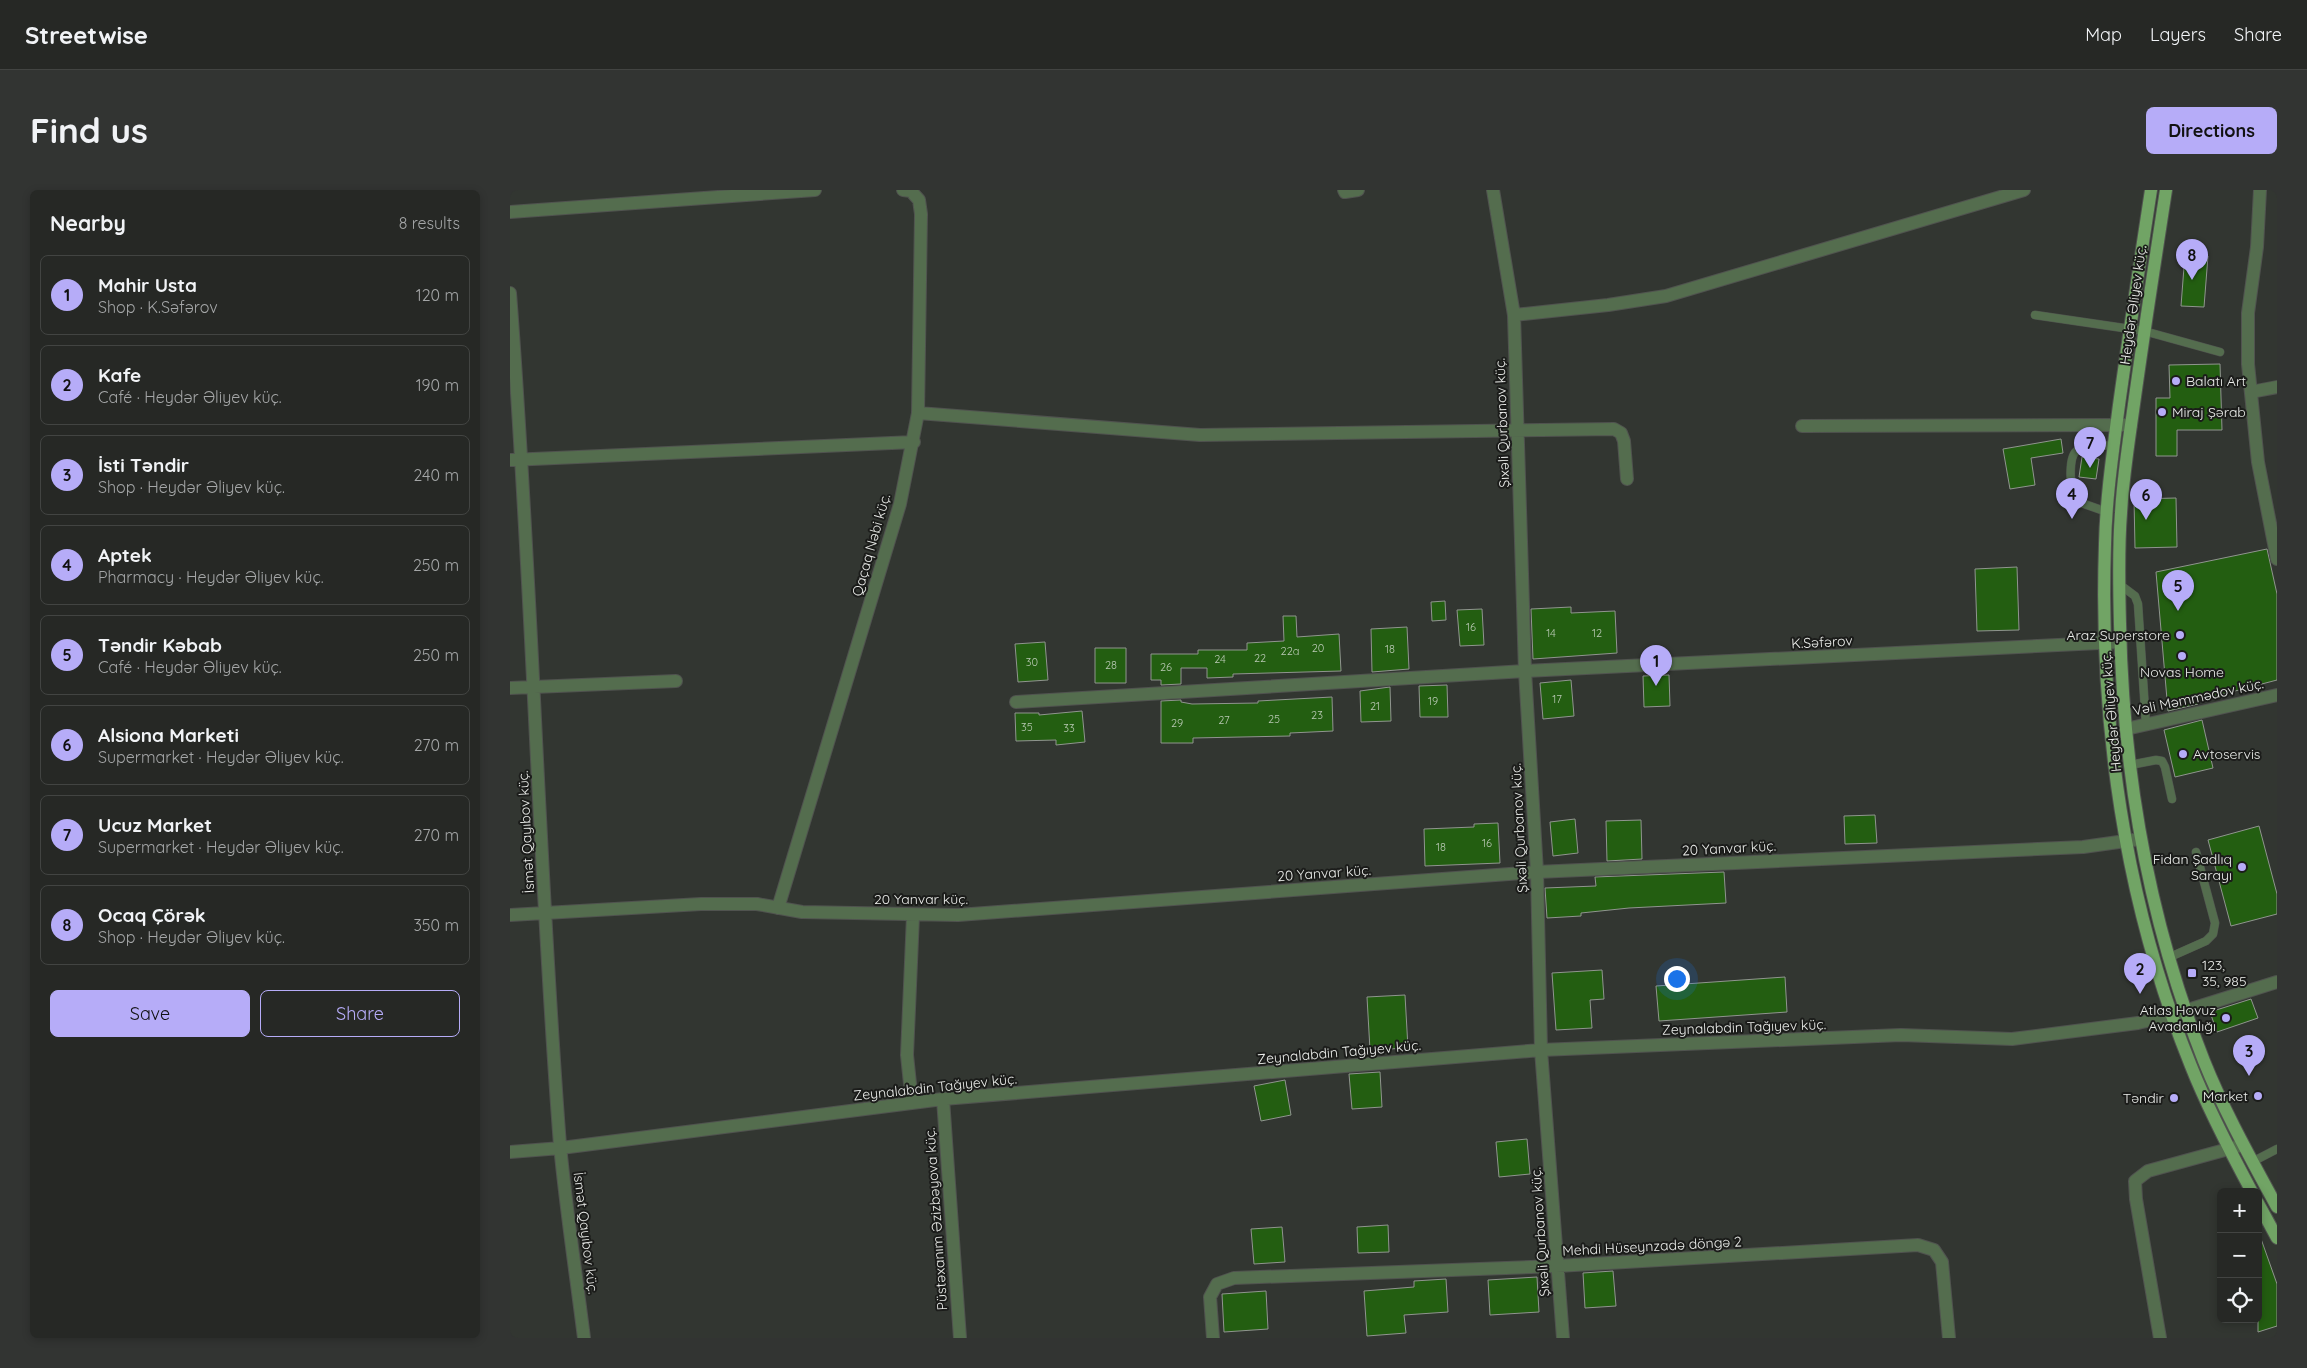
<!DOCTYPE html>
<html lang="en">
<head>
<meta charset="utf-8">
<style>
  :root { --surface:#262825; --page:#323432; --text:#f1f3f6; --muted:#a4a6a7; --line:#424442; --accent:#b6acf8 }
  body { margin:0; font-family:Quicksand,sans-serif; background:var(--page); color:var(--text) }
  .controls { position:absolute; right:15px; bottom:15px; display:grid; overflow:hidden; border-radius:8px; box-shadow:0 2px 8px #0003 }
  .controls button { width:45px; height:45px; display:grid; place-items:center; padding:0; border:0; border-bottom:1px solid var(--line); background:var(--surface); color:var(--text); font:25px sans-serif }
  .you { position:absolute; left:1166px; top:788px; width:18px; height:18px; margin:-12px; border:4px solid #fff; border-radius:50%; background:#1a73e8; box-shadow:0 0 0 8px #1a73e833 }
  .badge { display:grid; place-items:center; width:32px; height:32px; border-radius:50%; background:var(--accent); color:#111; font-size:16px; font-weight:700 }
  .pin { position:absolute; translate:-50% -41px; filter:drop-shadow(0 1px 2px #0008) }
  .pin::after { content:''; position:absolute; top:26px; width:18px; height:15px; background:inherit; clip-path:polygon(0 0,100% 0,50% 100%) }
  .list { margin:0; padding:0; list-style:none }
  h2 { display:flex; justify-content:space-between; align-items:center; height:65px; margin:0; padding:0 20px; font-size:21px }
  h2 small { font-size:16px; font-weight:400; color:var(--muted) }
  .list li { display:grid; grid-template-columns:32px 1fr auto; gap:15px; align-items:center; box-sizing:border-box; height:80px; margin:0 10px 10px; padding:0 10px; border:1px solid var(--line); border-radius:8px }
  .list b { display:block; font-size:19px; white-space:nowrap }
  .list p { margin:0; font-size:16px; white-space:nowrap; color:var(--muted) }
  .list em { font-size:16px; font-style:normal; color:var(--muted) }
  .actions { display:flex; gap:10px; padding:15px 20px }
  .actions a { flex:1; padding:11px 0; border:1px solid var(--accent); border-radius:8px; text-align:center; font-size:18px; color:var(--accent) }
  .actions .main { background:var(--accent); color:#111 }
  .icon { flex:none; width:28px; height:28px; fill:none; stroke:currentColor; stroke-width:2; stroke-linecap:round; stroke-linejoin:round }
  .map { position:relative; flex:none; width:1767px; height:1148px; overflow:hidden; border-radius:8px }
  header { display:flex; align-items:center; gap:30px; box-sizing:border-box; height:70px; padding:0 25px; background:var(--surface); border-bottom:1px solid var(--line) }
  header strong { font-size:24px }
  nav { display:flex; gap:28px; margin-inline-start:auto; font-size:18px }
  .intro { display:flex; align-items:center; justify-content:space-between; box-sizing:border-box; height:120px; padding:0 30px }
  h1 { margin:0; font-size:35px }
  .button { padding:12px 22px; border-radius:8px; background:var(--accent); color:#111; font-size:18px; font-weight:700 }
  main { display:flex; gap:30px; padding:0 30px }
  aside { flex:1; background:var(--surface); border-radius:8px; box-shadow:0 2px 8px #0003 }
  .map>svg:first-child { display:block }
  .building { fill:#235e11; stroke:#90958f }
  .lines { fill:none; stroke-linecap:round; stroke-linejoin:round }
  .service-casing { stroke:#50534f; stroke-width:9 }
  .minor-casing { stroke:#50534f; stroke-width:14 }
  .primary-casing { stroke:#50534f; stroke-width:14 }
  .service { stroke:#546d4e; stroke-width:8 }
  .minor { stroke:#546d4e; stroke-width:12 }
  .primary { stroke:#71a465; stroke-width:12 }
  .poi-dot { fill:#b6acf8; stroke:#1b1c1a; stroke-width:2 }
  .labels { text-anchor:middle; stroke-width:4; stroke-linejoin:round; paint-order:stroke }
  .number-label { font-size:11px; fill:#b9c9b4 }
  .street-label { font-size:14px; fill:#ebedea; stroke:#1b1c1a }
  .poi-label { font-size:14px; fill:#ebedea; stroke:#1b1c1a; text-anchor:end }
</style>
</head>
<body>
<header>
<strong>Streetwise</strong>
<nav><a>Map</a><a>Layers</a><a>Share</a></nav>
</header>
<div class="intro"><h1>Find us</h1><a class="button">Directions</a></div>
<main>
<aside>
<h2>Nearby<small>8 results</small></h2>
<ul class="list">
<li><span class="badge">1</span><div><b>Mahir Usta</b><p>Shop · K.Səfərov</p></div><em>120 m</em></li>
<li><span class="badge">2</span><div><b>Kafe</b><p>Café · Heydər Əliyev küç.</p></div><em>190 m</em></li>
<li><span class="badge">3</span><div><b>İsti Təndir</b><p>Shop · Heydər Əliyev küç.</p></div><em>240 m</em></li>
<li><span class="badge">4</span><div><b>Aptek</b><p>Pharmacy · Heydər Əliyev küç.</p></div><em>250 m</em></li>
<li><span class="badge">5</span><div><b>Təndir Kəbab</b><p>Café · Heydər Əliyev küç.</p></div><em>250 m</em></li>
<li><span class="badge">6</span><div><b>Alsiona Marketi</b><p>Supermarket · Heydər Əliyev küç.</p></div><em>270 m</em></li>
<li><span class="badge">7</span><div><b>Ucuz Market</b><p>Supermarket · Heydər Əliyev küç.</p></div><em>270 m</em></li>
<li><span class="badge">8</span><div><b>Ocaq Çörək</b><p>Shop · Heydər Əliyev küç.</p></div><em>350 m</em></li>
</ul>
<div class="actions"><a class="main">Save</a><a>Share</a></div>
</aside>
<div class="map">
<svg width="1767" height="1148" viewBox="0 0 1767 1148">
  <rect width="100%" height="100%" fill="#323631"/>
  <path class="building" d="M 1675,64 L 1698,66 L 1694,117 L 1671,116 Z
    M 1710,174 L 1712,240 L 1667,240 L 1667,266 L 1646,266 L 1646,208 L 1660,208 L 1659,175 Z
    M 1551,249 L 1553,263 L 1521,268 L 1525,295 L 1500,299 L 1493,259 Z
    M 1572,267 L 1589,269 L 1586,289 L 1569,287 Z
    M 1666,308 L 1667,357 L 1625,358 L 1624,309 Z
    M 1757,359 L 1767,404 L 1767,490 L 1687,511 L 1688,514 L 1658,521 L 1646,382 Z
    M 1507,377 L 1509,440 L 1467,441 L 1465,379 Z
    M 935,411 L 936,430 L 922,431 L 921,412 Z
    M 1061,417 L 1061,423 L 1105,421 L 1107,463 L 1023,469 L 1021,419 Z
    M 972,419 L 974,455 L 950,456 L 947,420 Z
    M 773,426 L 786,426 L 787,447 L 829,444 L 831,481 L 723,484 L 723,487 L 697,488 L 697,478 L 671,478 L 671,494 L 651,495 L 651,490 L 641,490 L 641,464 L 688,464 L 688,460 L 737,460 L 737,453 L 774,451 Z
    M 897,437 L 899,479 L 862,482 L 861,439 Z
    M 535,452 L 538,490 L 508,492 L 505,454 Z
    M 585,458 L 616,458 L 616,493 L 585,493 Z
    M 1159,485 L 1160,516 L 1134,517 L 1133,486 Z
    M 1061,490 L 1064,526 L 1033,529 L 1030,493 Z
    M 937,495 L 938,527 L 910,527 L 909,496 Z
    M 880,497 L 881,531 L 851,532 L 850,501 Z
    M 822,507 L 823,541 L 780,543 L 780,546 L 683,548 L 683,553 L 651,553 L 651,511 L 671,510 L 671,512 L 682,514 L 748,513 L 748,511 Z
    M 572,521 L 575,552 L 546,555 L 546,550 L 506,551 L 505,523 L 529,523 L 529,525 Z
    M 1692,530 L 1703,578 L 1665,587 L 1654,540 Z
    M 1365,625 L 1367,653 L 1335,654 L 1334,626 Z
    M 1065,629 L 1068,663 L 1043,666 L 1040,632 Z
    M 1131,630 L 1132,669 L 1097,671 L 1096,631 Z
    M 988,633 L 990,673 L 915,676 L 914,639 L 964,637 L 964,634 Z
    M 1749,636 L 1767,704 L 1767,724 L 1721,736 L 1698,650 Z
    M 1214,682 L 1216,713 L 1119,718 L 1071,723 L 1071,726 L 1037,728 L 1035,698 L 1086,696 L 1085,687 Z
    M 1092,780 L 1094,809 L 1080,810 L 1082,838 L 1046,840 L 1042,783 Z
    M 1275,787 L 1277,822 L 1149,831 L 1146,796 Z
    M 895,805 L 898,858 L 860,860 L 857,807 Z
    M 1741,809 L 1748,828 L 1707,842 L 1700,822 Z
    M 870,882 L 872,917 L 842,919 L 839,884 Z
    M 775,890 L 781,925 L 751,931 L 744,896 Z
    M 1017,949 L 1020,984 L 989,987 L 986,952 Z
    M 878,1035 L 879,1062 L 848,1063 L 847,1037 Z
    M 772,1037 L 775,1072 L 744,1074 L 741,1039 Z
    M 1750,1046 L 1767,1094 L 1767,1136 L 1748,1142 L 1748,1047 Z
    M 1103,1081 L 1106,1116 L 1075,1118 L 1073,1083 Z
    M 1027,1087 L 1029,1122 L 980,1125 L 978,1090 Z
    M 936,1089 L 938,1122 L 894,1125 L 896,1143 L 857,1146 L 854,1101 L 904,1097 L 904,1091 Z
    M 756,1101 L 758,1139 L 714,1142 L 712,1104 Z"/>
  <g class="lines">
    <defs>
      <path id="service" d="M 1525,125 L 1634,141 L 1710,162
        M 1597,322 L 1563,310 C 1561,299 1557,265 1568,260 C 1577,255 1594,256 1604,255
        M 1609,394 L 1625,406 L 1628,414 L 1636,535
        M 1620,575 L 1646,570 L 1652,571 L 1655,577 L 1662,609
        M 1660,767 L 1696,751 L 1703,744 L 1705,733 L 1686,662
        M 1742,972 L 1767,959"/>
      <path id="minor" d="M 834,0 L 835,2 L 848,0
        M 983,0 L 1004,125 L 1015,481 L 1027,682 L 1031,860 L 1053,1148
        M 1750,0 L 1747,57 L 1738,123 L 1738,174 L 1748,272 L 1767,369
        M 0,22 L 305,0
        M 0,103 C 22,387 28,671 50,955 C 56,1019 66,1084 74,1148
        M 1004,125 L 1098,115 L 1156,106 L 1514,0
        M 1741,202 L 1767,197
        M 408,223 L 690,245 L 1104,239 L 1111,243 L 1114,251 L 1117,289
        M 1292,236 L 1621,235
        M 0,270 L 404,252
        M 0,498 L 166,491
        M 506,512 L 1015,481 L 1610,452
        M 1616,539 L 1767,505
        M 268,718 L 390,314 L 408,223 L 411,24 L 409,10 L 401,1 L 393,0
        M 0,725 L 191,714 L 247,714 L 292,722 L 448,725 L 1027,682 L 1573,657 L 1630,649
        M 433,909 L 450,1148
        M 402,913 L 397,865 L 403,726
        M 0,962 L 51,958 L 433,909 L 1031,860 L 1391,845 L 1502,849 L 1628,833 L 1662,825 L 1767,792
        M 703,1148 L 700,1107 L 707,1094 L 724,1088 L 1047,1076 L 1408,1055 L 1424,1060 L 1432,1072 L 1439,1148
        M 1650,1148 L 1626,1009 L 1625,991 L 1638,981 L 1733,955"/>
      <path id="primary" d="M 1641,0 C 1630,72 1619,143 1609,215 C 1603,261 1596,308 1595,354 C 1589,531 1614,711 1681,876 C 1698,919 1720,961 1742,1002
        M 1656,0 C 1645,71 1634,142 1624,214 C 1619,250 1613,287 1611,323 C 1608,360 1609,397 1610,434 C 1613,583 1639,731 1694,871 C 1714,921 1741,969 1767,1017
        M 1748,1013 L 1767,1048"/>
    </defs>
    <use href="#service" class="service-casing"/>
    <use href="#minor" class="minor-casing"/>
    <use href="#primary" class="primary-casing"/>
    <use href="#service" class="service"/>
    <use href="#minor" class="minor"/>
    <use href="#primary" class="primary"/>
  </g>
  <g class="poi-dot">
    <circle cx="1666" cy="191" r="5"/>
    <circle cx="1652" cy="222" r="5"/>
    <circle cx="1670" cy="445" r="5"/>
    <circle cx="1672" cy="466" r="5"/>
    <circle cx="1673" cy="564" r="5"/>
    <circle cx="1732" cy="677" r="5"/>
    <rect x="1677" y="778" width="10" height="10" rx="2.5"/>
    <circle cx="1716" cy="828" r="5"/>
    <circle cx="1748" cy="906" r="5"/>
    <circle cx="1664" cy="908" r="5"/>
  </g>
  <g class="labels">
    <g class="number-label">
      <text x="961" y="441">16</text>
      <text x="1041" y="447">14</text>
      <text x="1087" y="447">12</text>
      <text x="808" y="462">20</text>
      <text x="880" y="463">18</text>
      <text x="780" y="465">22a</text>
      <text x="750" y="472">22</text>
      <text x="710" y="473">24</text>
      <text x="522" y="476">30</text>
      <text x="601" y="479">28</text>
      <text x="656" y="481">26</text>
      <text x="1047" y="513">17</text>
      <text x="923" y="515">19</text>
      <text x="865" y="520">21</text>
      <text x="807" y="529">23</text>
      <text x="764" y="533">25</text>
      <text x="714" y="534">27</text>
      <text x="667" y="537">29</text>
      <text x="517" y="541">35</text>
      <text x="559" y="542">33</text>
      <text x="977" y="657">16</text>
      <text x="931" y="661">18</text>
    </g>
    <g class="street-label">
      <text transform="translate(1623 115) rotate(-82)" y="5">Heydər Əliyev küç.</text>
      <text transform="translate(992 233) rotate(-92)" y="5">Şıxəli Qurbanov küç.</text>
      <text transform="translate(361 355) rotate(-74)" y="5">Qaçaq Nəbi küç.</text>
      <text transform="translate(1312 452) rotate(-3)" y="5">K.Səfərov</text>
      <text transform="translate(1688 507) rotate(-12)" y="5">Vəli Məmmədov küç.</text>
      <text transform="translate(1601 522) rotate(-95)" y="5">Heydər Əliyev küç.</text>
      <text transform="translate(1009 638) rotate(-93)" y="5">Şıxəli Qurbanov küç.</text>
      <text transform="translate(16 642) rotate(-93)" y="5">İsmət Qayıbov küç.</text>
      <text transform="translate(1219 658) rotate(-3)" y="5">20 Yanvar küç.</text>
      <text transform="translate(814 683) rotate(-4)" y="5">20 Yanvar küç.</text>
      <text x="411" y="714">20 Yanvar küç.</text>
      <text transform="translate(1234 837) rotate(-2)" y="5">Zeynalabdin Tağıyev küç.</text>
      <text transform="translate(829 862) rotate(-5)" y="5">Zeynalabdin Tağıyev küç.</text>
      <text transform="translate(425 897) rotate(-6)" y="5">Zeynalabdin Tağıyev küç.</text>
      <text transform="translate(426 1029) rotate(-94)" y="5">Püstəxanım Əzizbəyova küç.</text>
      <text transform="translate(1030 1042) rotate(-94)" y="5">Şıxəli Qurbanov küç.</text>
      <text transform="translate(76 1043) rotate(83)" y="5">İsmət Qayıbov küç.</text>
      <text transform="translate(1142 1056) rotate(-3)" y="5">Mehdi Hüseynzadə döngə 2</text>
    </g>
    <g class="poi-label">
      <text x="1676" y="196" text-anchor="start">Balatı Art</text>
      <text x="1662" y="227" text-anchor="start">Miraj Şərab</text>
      <text x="1660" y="450">Araz Superstore</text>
      <text x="1672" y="487" text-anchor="middle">Novas Home</text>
      <text x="1683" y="569" text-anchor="start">Avtoservis</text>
      <text x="1722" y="674">Fidan Şadlıq<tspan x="1722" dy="16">Sarayı</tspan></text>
      <text x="1692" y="780" text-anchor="start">123,<tspan x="1692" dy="16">35, 985</tspan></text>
      <text x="1706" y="825">Atlas Hovuz<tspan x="1706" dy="16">Avadanlığı</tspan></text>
      <text x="1738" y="911">Market</text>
      <text x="1654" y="913">Təndir</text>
    </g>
  </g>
</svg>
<div class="controls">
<button>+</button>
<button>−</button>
<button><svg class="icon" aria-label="locate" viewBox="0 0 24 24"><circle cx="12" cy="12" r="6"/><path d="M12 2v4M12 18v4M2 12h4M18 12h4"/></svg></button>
</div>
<div class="you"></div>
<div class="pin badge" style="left:1146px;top:496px">1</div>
<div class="pin badge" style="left:1630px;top:804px">2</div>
<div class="pin badge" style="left:1739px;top:886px">3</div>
<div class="pin badge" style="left:1562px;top:329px">4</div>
<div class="pin badge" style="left:1668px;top:421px">5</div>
<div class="pin badge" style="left:1636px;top:330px">6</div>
<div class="pin badge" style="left:1580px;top:278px">7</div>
<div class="pin badge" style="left:1682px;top:90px">8</div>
</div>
</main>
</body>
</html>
